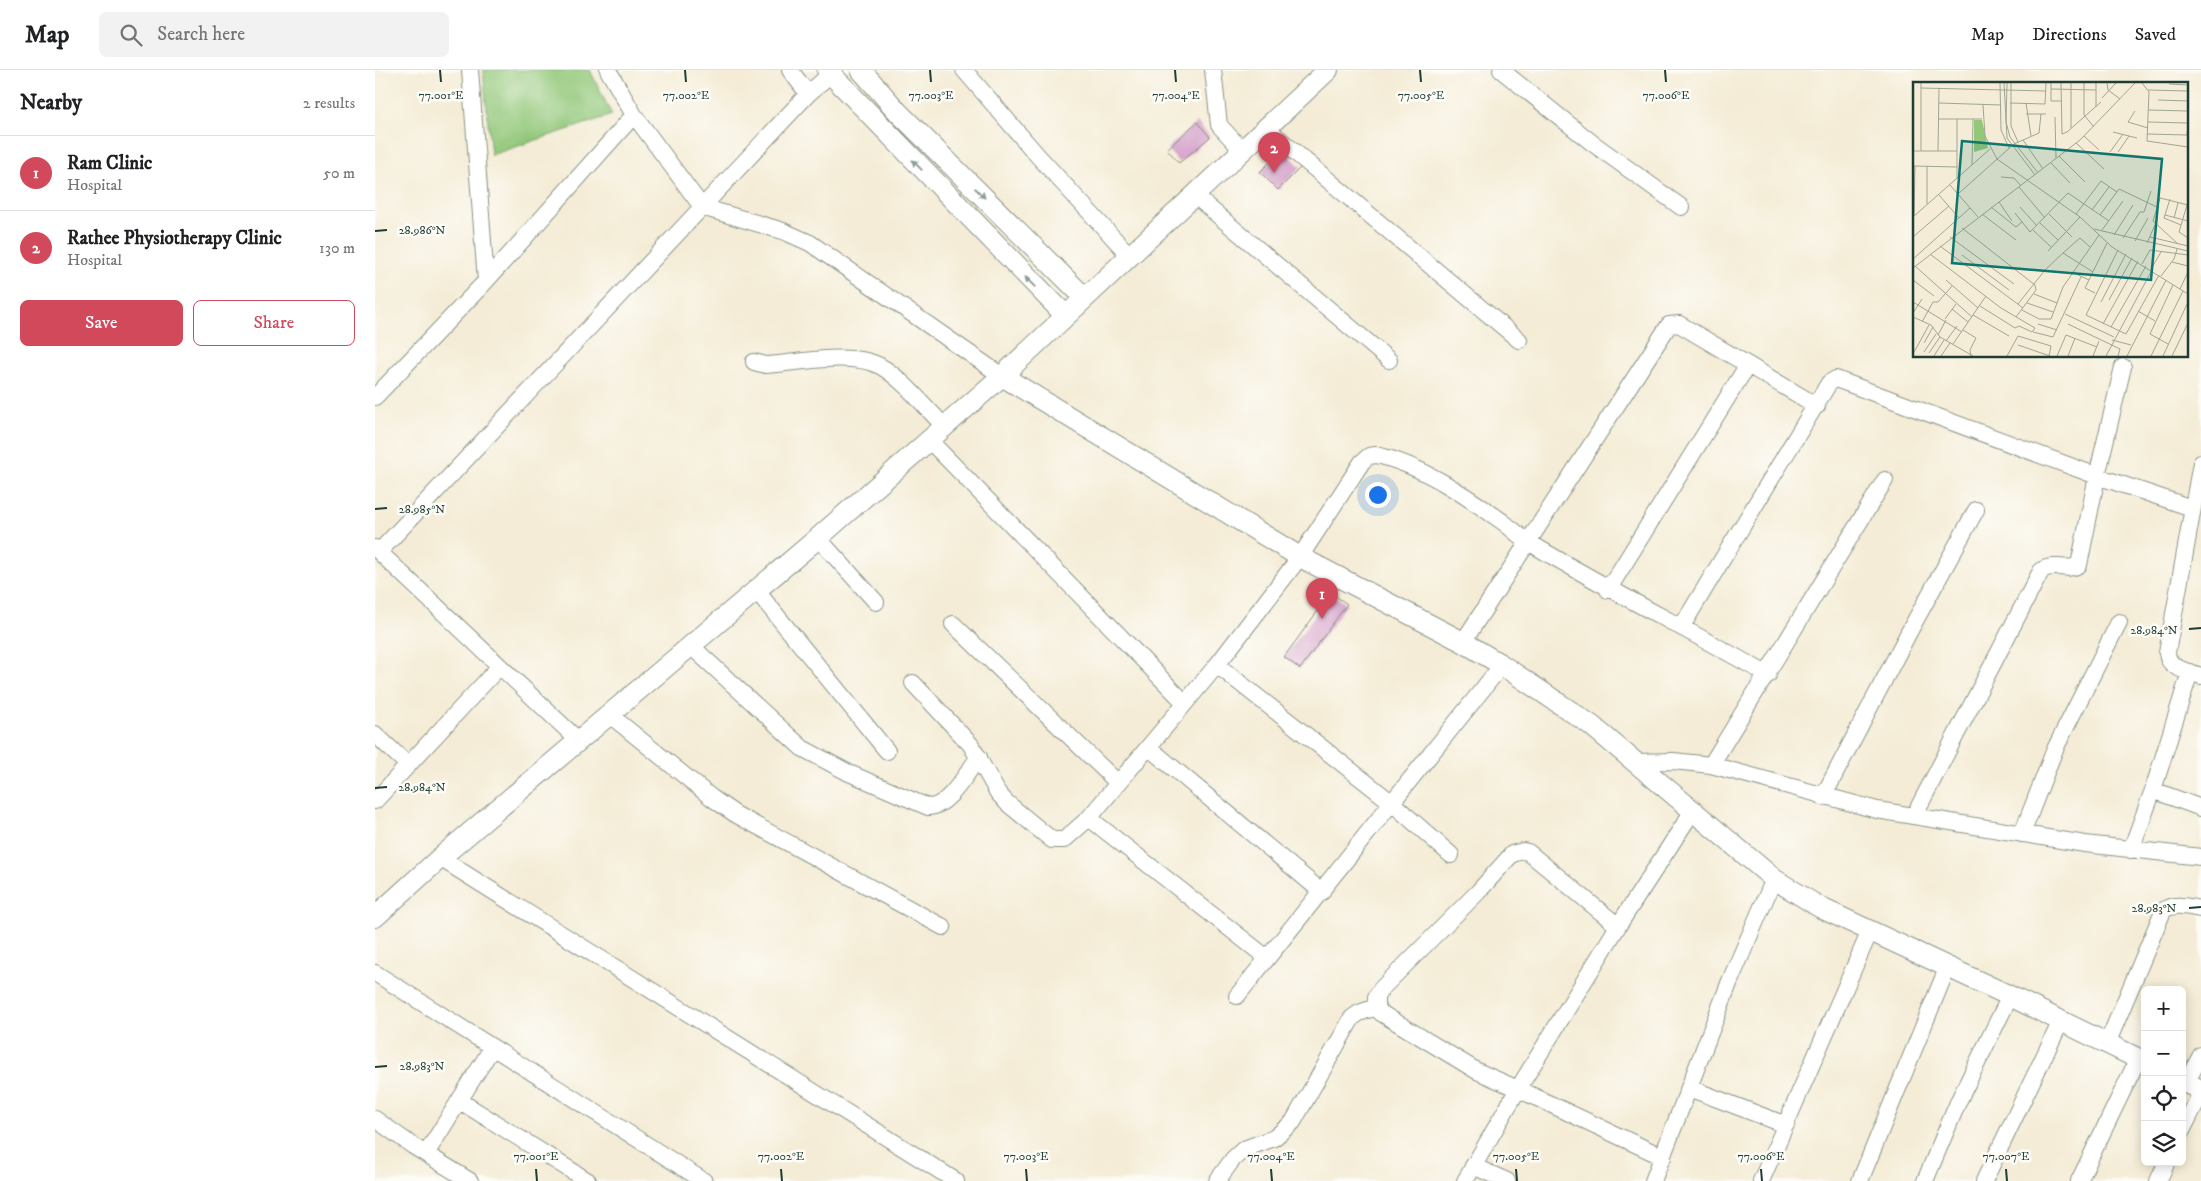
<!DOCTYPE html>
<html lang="en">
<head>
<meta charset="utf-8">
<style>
  :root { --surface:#fff; --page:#f2f2f2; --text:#202124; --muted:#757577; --line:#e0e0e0; --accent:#d1495b }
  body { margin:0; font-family:"IM FELL DW Pica",serif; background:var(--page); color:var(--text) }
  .controls { position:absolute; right:15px; bottom:15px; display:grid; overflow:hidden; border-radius:8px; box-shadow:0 2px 12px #0003 }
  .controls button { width:45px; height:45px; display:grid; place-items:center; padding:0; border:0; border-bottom:1px solid var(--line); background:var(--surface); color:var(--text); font:25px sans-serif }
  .you { position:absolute; left:1002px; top:424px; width:18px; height:18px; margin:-12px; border:4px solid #fff; border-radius:50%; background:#1a73e8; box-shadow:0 0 0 8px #1a73e833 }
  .badge { display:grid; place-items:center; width:32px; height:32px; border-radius:50%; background:var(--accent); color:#fff; font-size:16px; font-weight:700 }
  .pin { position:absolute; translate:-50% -41px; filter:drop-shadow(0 1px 2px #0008) }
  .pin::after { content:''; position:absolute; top:26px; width:18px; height:15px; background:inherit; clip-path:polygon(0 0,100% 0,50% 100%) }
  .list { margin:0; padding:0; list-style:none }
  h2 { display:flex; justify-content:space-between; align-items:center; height:65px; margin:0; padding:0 20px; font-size:21px }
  h2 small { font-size:16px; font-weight:400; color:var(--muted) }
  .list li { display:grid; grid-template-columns:32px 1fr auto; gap:15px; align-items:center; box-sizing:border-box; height:75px; padding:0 20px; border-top:1px solid var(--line) }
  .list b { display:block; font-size:19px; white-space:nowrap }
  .list p { margin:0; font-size:16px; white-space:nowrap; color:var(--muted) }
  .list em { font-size:16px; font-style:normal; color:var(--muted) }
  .actions { display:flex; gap:10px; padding:15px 20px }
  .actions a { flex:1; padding:11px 0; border:1px solid var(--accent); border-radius:8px; text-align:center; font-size:18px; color:var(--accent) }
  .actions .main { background:var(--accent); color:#fff }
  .icon { flex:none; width:28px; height:28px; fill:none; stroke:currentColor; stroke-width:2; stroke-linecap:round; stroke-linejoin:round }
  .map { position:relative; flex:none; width:1826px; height:1111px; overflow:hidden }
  header { display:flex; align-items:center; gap:30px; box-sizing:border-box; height:70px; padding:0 25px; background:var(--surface); border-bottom:1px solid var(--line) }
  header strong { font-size:24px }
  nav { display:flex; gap:28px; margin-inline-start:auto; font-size:18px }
  .search { width:350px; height:45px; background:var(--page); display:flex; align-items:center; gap:12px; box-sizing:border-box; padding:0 18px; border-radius:8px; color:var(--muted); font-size:19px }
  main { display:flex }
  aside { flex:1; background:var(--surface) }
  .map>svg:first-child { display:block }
  .green { fill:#93c87a; stroke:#598257 }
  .building { fill:#d199c6 }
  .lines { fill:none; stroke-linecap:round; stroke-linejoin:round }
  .minor-casing { stroke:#8a9485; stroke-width:18 }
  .tertiary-casing { stroke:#8a9485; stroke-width:22 }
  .minor { stroke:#fff; stroke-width:16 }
  .tertiary { stroke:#fff; stroke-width:20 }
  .oneway { fill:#8f9e9a }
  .ticks { fill:none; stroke:#1f3d34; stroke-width:2 }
  .inset-road { fill:none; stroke:#9fa695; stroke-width:1 }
  .view { fill:#0f766e; fill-opacity:0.15; stroke:#0f766e; stroke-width:2.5 }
  .inset-edge { fill:none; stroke:#1f3d34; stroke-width:2.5 }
  .ticks-label { font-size:12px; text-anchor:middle; fill:#1f3d34; stroke:#fdfcf7; stroke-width:5; stroke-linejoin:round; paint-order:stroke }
</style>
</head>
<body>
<header>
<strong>Map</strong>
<div class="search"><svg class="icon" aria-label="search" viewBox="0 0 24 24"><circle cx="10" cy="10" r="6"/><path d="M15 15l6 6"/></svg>Search here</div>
<nav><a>Map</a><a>Directions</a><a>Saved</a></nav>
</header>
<main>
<aside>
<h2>Nearby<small>2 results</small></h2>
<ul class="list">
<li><span class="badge">1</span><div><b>Ram Clinic</b><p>Hospital</p></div><em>50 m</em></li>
<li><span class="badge">2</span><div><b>Rathee Physiotherapy Clinic</b><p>Hospital</p></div><em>130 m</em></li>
</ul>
<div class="actions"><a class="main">Save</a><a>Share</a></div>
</aside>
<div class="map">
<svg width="1826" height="1111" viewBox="0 0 1826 1111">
  <rect width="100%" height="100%" fill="#fdfcf7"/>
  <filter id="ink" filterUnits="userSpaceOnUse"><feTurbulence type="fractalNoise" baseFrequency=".02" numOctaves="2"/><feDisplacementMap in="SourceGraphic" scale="10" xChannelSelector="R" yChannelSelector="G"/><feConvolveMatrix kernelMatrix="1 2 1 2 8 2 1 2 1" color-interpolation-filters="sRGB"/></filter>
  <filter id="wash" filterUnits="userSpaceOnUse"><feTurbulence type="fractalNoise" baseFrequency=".0096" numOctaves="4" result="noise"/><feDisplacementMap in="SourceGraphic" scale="20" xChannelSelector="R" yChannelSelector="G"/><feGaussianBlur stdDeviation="1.12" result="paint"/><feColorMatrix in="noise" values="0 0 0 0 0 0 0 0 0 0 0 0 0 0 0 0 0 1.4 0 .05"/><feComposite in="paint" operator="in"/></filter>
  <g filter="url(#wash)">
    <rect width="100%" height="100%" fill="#f4ecd6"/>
    <path class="green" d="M 108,0 L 215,0 L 237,45 L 116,85 Z"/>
    <g id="blocks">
      <path class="building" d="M 822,52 L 835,67 L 804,93 L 792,79 Z
        M 908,79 L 926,97 L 903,120 L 885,102 Z
        M 956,523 L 972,534 L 925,599 L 909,587 Z"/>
    </g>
  </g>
  <g filter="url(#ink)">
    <use href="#blocks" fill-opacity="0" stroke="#8a9485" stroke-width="1"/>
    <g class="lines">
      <defs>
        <path id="minor" d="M 95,0 L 111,211
          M 233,0 L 259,45 L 327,137 L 408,161 L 435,173 L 627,306
          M 415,0 L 433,24
          M 589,0 L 663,86 L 755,186
          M 838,0 L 844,55 L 867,80
          M 1126,0 L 1216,72 L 1306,137
          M 891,58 L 1144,270
          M 819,125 L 1014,290
          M 379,292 L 391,295 C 423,293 476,281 505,296 C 527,308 551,338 569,356
          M 0,327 L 111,211 L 259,45
          M 554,370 L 810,633
          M 1826,393 L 1792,583 C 1793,599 1813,601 1826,606
          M 443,468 L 501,532
          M 0,478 L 204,671
          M 4,482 L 433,24 L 460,0
          M 381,520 L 512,681
          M 1233,520 L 1372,296
          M 578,554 L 743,713
          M 1307,556 L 1454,313 L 1461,309 L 1722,406 L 1817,438
          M 1088,572 L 1294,255 L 1304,254 L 1442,336
          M 316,576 L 427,678 L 474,703 L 553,737 C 573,738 592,702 604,687
          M 842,595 L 1016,732 L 1076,785
          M 538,613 L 596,675 L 623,723 L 632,733 L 677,770 L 689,770 L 714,748 L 842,595 L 925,487 L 987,392 L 994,386 L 1001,385 C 1047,395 1091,426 1128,452 C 1137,459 1145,467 1155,473 C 1233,520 1314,560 1393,605
          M 235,645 L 337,728 L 360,744 L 568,857
          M 0,664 L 33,695
          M 773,677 L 947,822
          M 1261,692 L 1298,691 L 1336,695 L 1502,740 L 1710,774 L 1826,787
          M 1336,695 L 1510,410
          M 1778,720 L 1826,738
          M 1448,727 L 1534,562 L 1601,440
          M 0,731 L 125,596
          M 1539,746 L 1666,501 C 1677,492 1693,502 1704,495 L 1722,406 L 1748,297
          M 714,748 L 892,888
          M 1647,764 L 1680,679 L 1744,552
          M 1756,780 L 1778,720 L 1815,602
          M 65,788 L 581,1111
          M 1243,856 L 1153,782 L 1148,781 L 1137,784 L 1103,822 L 1006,919 L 1001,927 L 1001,937 L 1006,943 L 1102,1001 L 1143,1019 L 1288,1087
          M 0,903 L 329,1111
          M 862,926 L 1127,595
          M 1732,974 L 1788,841 C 1798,832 1813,837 1826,839
          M 1811,1013 L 1826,985
          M 1314,1018 L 1411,1055
          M 85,1031 L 213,1111
          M 0,1049 L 38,1076 L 95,1111
          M 1807,1061 L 1826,1023
          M 51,1084 L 117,978
          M 1098,1096 L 1132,1111
          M 842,1111 L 858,1089 L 869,1079 L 899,1068 L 918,1052 L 977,948 L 984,943 L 1001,937
          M 1090,1111 L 1143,1019 L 1243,856 L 1317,742
          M 1278,1111 L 1355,911 L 1399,809
          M 1386,1111 L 1495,861
          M 1485,1111 L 1573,896
          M 1550,1111 L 1584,1030 L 1635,926
          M 1609,1111 L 1686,951
          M 1704,1111 L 1763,989
          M 1783,1111 L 1792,1092"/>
        <path id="tertiary" d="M 452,0 L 690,245
          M 486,0 L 523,42 L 709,227
          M 627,306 L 925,487 L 1088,572 L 1127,595 L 1216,655 L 1399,809 L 1446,838 L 1635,926 L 1770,992
          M 0,847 L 65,788 L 443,468 L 627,306 L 953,0
          M 1807,1011 L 1826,1020"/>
      </defs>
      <use href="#minor" class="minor-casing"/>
      <use href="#tertiary" class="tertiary-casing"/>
      <use href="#minor" class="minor"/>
      <use href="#tertiary" class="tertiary"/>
    </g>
    <defs><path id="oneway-solid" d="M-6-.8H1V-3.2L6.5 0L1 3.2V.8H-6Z" transform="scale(1.25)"/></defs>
    <g class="oneway">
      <use href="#oneway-solid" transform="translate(542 95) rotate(-134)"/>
      <use href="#oneway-solid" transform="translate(605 123) rotate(45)"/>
      <use href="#oneway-solid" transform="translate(655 212) rotate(-134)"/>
    </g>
  </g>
  <path class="ticks" d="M 65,0 L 66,12M 310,0 L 311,12M 555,0 L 556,12M 800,0 L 801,12M 1045,0 L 1046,12M 1290,0 L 1291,12M 0,161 L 12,160M 0,439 L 12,438M 1814,559 L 1826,558M 0,718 L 12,717M 1814,838 L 1826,837M 0,997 L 12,996M 161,1099 L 162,1111M 406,1099 L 407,1111M 651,1099 L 652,1111M 896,1099 L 897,1111M 1141,1099 L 1142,1111M 1386,1099 L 1387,1111M 1631,1099 L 1632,1111"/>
  <g transform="translate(1538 12)">
    <rect width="275" height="275" fill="#f4ecd6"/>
    <path d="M 61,38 L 69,38 L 75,66 L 61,70 Z" fill="#93c87a"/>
    <path class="inset-road" d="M 87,1 L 88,48 L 96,66M 91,1 L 94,56 L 122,93M 94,1 L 93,40 L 97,55 L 125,91M 98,1 L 98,44 L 105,60M 138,1 L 138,19 L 148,19M 148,1 L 149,52 L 154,50 L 188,20M 171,1 L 171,33 L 181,45M 194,1 L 195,8 L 207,17M 229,1 L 236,10 L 234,59 L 275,65M 256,2 L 275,3M 8,6 L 133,9M 138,7 L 183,8M 235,8 L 275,9M 189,16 L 203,1M 245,18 L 275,19M 26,21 L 88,23M 97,21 L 132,22 L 133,1M 113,21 L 118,54M 70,23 L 72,54 L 84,77 L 167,135 L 199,165 L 275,212M 183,25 L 183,1M 235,28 L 275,29M 222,29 L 215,40 L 235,46M 113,32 L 133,32M 142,35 L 143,76M 26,37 L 69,37M 235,40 L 275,41M 158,46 L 158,1M 200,50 L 224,56M 234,52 L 274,53 L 275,41M 171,54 L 186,68M 110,58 L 130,87M 163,61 L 191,87M 0,69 L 44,69M 8,69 L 8,1M 25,69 L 26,6M 197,70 L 210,52M 205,70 L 216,54M 146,74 L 172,100M 138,81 L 157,101M 59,83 L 60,37M 1,84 L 44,85M 88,95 L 101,96 L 108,104M 44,96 L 44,37M 37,103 L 65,135M 106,105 L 132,136M 45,112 L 101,62 L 126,51 L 128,32M 26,113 L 46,136M 257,117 L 251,136 L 268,143M 86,120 L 99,139M 14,122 L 14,84M 274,123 L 266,150 L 275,156M 78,125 L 103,145 L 109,140M 107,125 L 124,144M 179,128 L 196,105M 102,131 L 117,150 L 155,111 L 196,139M 69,132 L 103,158M 136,132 L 159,155M 163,132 L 188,99 L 204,110M 187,133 L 206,107 L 244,125M 252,133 L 275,139M 1,134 L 2,84M 0,135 L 77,67M 261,136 L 265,121M 127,141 L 145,158M 49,146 L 122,203 L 123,208 L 103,235M 181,147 L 275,169M 120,148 L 138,165M 189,148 L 210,119M 201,153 L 220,123M 0,155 L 36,124M 37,155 L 101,202M 237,155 L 275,164M 210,156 L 227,130 L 231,130 L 238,109M 222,159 L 235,136M 234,161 L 242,143M 265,162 L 240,139 L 247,116 L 275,123M 27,164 L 110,226M 177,165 L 167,156 L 150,171 L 180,190M 205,168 L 173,233 L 213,252 L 246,193M 135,169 L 167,135M 17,172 L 88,226 L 122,246 L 119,250 L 106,244 L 102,246 L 67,224M 49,173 L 96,208M 0,177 L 57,126M 259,180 L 275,184M 229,182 L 237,168 L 275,173M 2,184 L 59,235M 0,186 L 167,58 L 222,1M 238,187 L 248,170M 159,190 L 176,198M 248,194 L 261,177 L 264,167M 0,198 L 21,214M 33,198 L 65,226M 267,207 L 275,190M 182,211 L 172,206 L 194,161M 121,212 L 144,221M 196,218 L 219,176M 0,220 L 49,250M 188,220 L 213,172M 114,221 L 140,230M 105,222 L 132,188 L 150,171M 39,227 L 55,240M 109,228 L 126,237 L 138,237 L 150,205 L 186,153M 225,229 L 242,239M 0,231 L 9,217M 152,232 L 201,255M 60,233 L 96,254M 0,235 L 18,243 L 27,255 L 60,274M 32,237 L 43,222M 9,240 L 20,220 L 25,220 L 39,204M 125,242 L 144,248M 155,242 L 207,267 L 205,274M 190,242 L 225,179M 198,245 L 233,184M 50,248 L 63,256 L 57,268 L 58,274M 120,250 L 140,255 L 168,195M 25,253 L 33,238M 199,258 L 218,263M 33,259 L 44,244M 11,261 L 20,245M 40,262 L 73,214M 255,262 L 237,252 L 260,203M 105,263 L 137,274M 11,270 L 23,252M 16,271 L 27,255M 0,272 L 16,243M 21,274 L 31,258M 28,274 L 37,261M 94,274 L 105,254 L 138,264 L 136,274M 144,274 L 153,253 L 184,265M 155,274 L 162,256M 180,274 L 186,259M 193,274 L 239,188M 214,274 L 253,198M 238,274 L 270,209M 250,274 L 275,220M 259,274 L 275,241"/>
    <path class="view" d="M 49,59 L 249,77 L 238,198 L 39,181 Z"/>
    <rect width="275" height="275" class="inset-edge"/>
  </g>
  <g class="ticks-label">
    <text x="66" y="29">77.001°E</text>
    <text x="311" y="29">77.002°E</text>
    <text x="556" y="29">77.003°E</text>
    <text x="801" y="29">77.004°E</text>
    <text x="1046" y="29">77.005°E</text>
    <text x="1291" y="29">77.006°E</text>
    <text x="47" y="164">28.986°N</text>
    <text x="47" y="443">28.985°N</text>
    <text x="1779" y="564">28.984°N</text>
    <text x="47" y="721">28.984°N</text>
    <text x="1779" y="842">28.983°N</text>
    <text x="47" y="1000">28.983°N</text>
    <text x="161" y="1090">77.001°E</text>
    <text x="406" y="1090">77.002°E</text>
    <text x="651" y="1090">77.003°E</text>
    <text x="896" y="1090">77.004°E</text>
    <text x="1141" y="1090">77.005°E</text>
    <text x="1386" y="1090">77.006°E</text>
    <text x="1631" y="1090">77.007°E</text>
  </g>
</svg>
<div class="controls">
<button>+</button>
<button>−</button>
<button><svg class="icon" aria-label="locate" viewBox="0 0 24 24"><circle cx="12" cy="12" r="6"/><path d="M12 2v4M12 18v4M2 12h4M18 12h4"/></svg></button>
<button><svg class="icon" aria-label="layers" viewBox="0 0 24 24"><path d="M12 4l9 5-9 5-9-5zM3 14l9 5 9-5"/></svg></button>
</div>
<div class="you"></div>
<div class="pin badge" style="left:947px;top:549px">1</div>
<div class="pin badge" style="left:899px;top:103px">2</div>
</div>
</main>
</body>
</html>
